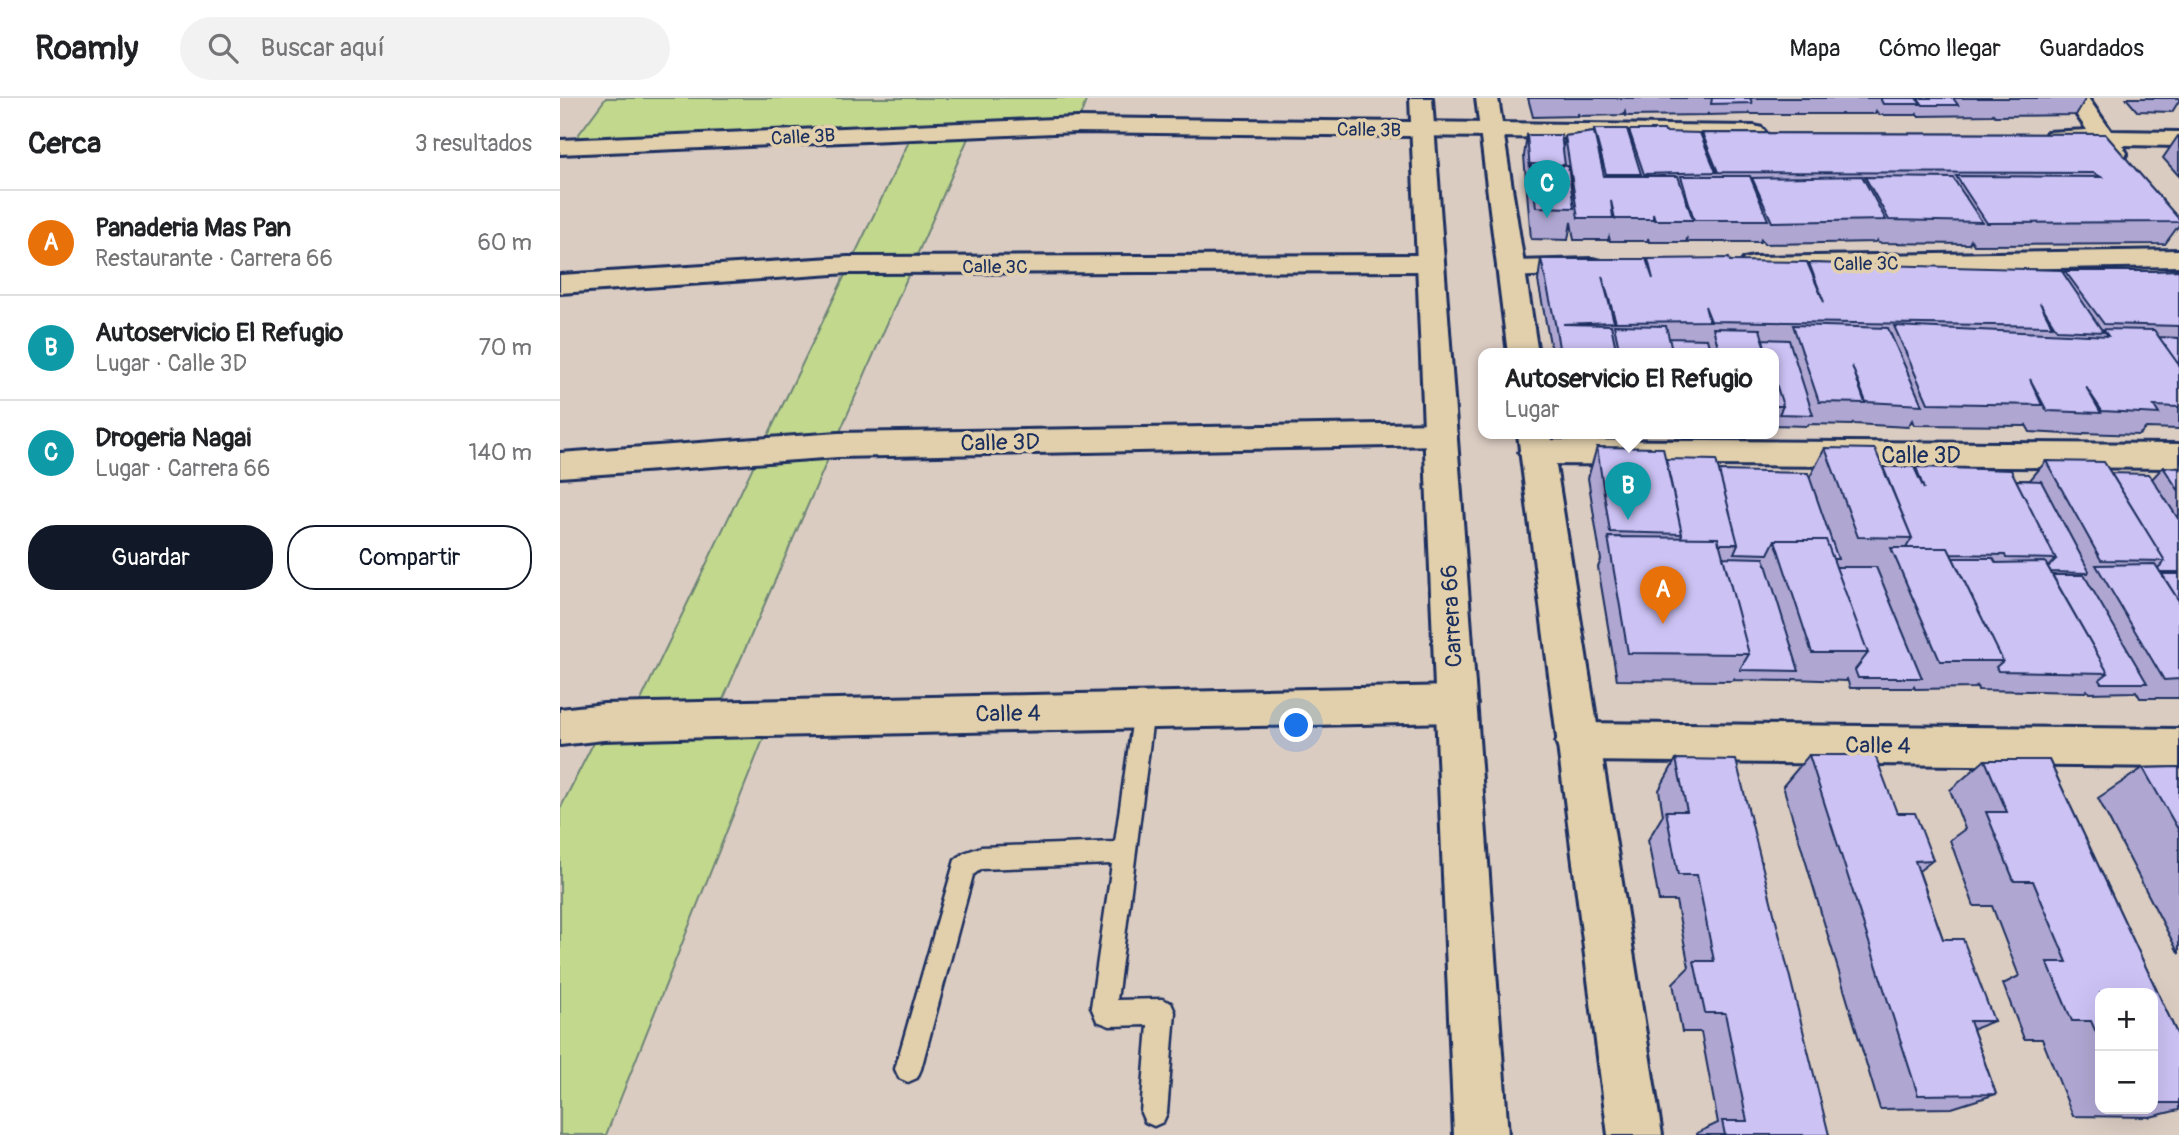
<!DOCTYPE html>
<html lang="es">
<head>
<meta charset="utf-8">
<style>
  :root { --surface:#fff; --page:#f2f2f2; --text:#202124; --muted:#757577; --line:#e0e0e0; --accent:#111827 }
  body { margin:0; font-family:Pangolin,sans-serif; background:var(--page); color:var(--text) }
  .controls { position:absolute; right:21px; bottom:21px; display:grid; overflow:hidden; border-radius:14px; box-shadow:0 7px 28px #0002 }
  .controls button { width:63px; height:63px; display:grid; place-items:center; padding:0; border:0; border-bottom:2px solid var(--line); background:var(--surface); color:var(--text); font:35px sans-serif }
  .you { position:absolute; left:737px; top:628px; width:24px; height:24px; margin:-18px; border:5px solid #fff; border-radius:50%; background:#1a73e8; box-shadow:0 0 0 10px #1a73e833 }
  .badge { display:grid; place-items:center; width:46px; height:46px; border-radius:50%; background:var(--accent); color:#fff; font-size:23px; font-weight:700 }
  .pin { position:absolute; translate:-50% -58px; filter:drop-shadow(0 2px 4px #0008) }
  .pin::after { content:''; position:absolute; top:37px; width:24px; height:21px; background:inherit; clip-path:polygon(0 0,100% 0,50% 100%) }
  .popup { position:absolute; left:918px; top:250px; width:301px; height:91px; box-sizing:border-box; display:grid; place-content:center; border-radius:14px; background:var(--surface); filter:drop-shadow(0 2px 5px #0005); font-size:23px; white-space:nowrap; color:var(--muted) }
  .popup b { font-size:26px; color:var(--text) }
  .popup::after { content:''; position:absolute; left:50%; top:100%; margin-left:-14px; border:14px solid transparent; border-top-color:var(--surface) }
  .list { margin:0; padding:0; list-style:none }
  h2 { display:flex; justify-content:space-between; align-items:center; height:91px; margin:0; padding:0 28px; font-size:30px }
  h2 small { font-size:23px; font-weight:400; color:var(--muted) }
  .list li { display:grid; grid-template-columns:46px 1fr auto; gap:21px; align-items:center; box-sizing:border-box; height:105px; padding:0 28px; border-top:2px solid var(--line) }
  .list b { display:block; font-size:26px; white-space:nowrap }
  .list p { margin:0; font-size:23px; white-space:nowrap; color:var(--muted) }
  .list em { font-size:23px; font-style:normal; color:var(--muted) }
  .actions { display:flex; gap:14px; padding:21px 28px }
  .actions a { flex:1; padding:16px 0; border:2px solid var(--accent); border-radius:28px; text-align:center; font-size:24px; color:var(--accent) }
  .actions .main { background:var(--accent); color:#fff }
  .icon { flex:none; width:38px; height:38px; fill:none; stroke:currentColor; stroke-width:2; stroke-linecap:round; stroke-linejoin:round }
  .map { position:relative; flex:none; width:1619px; height:1037px; overflow:hidden }
  header { display:flex; align-items:center; gap:42px; box-sizing:border-box; height:98px; padding:0 35px; background:var(--surface); border-bottom:2px solid var(--line) }
  header strong { font-size:33px }
  nav { display:flex; gap:38px; margin-inline-start:auto; font-size:24px }
  .search { width:490px; height:63px; background:var(--page); display:flex; align-items:center; gap:18px; box-sizing:border-box; padding:0 24px; border-radius:38px; color:var(--muted); font-size:26px }
  main { display:flex }
  aside { flex:1; background:var(--surface) }
  .map>svg:first-child { display:block }
  .green { fill:#c2d88d; stroke:#6e8476; stroke-width:2 }
  .lines { fill:none; stroke-linecap:round; stroke-linejoin:round }
  .service-casing { stroke:#1b2f5e; stroke-width:5 }
  .minor-casing { stroke:#1b2f5e; stroke-width:6 }
  .secondary-casing { stroke:#1b2f5e; stroke-width:6 }
  .service { fill:#e2d0ad; fill-rule:evenodd }
  .minor { fill:#e2d0ad; fill-rule:evenodd }
  .secondary { fill:#e2d0ad; fill-rule:evenodd }
  .wall { fill:#afa7d2; stroke:#1b2f5e; stroke-width:2; fill-rule:evenodd }
  .building { fill:#ccc2f4; stroke:#1b2f5e; stroke-width:2 }
  .labels { text-anchor:middle; stroke-width:7; stroke-linejoin:round; paint-order:stroke }
  .far-street-label { font-size:19px; fill:#1b2f5e; stroke:#e2d0ad }
  .street-label { font-size:23px; fill:#1b2f5e; stroke:#e2d0ad }
</style>
</head>
<body>
<header>
<strong>Roamly</strong>
<div class="search"><svg class="icon" aria-label="search" viewBox="0 0 24 24"><circle cx="10" cy="10" r="6"/><path d="M15 15l6 6"/></svg>Buscar aquí</div>
<nav><a>Mapa</a><a>Cómo llegar</a><a>Guardados</a></nav>
</header>
<main>
<aside>
<h2>Cerca<small>3 resultados</small></h2>
<ul class="list">
<li><span class="badge" style="background:#e8710a">A</span><div><b>Panaderia Mas Pan</b><p>Restaurante · Carrera 66</p></div><em>60 m</em></li>
<li><span class="badge" style="background:#0f9aa8">B</span><div><b>Autoservicio El Refugio</b><p>Lugar · Calle 3D</p></div><em>70 m</em></li>
<li><span class="badge" style="background:#0f9aa8">C</span><div><b>Drogeria Nagai</b><p>Lugar · Carrera 66</p></div><em>140 m</em></li>
</ul>
<div class="actions"><a class="main">Guardar</a><a>Compartir</a></div>
</aside>
<div class="map">
<svg width="1619" height="1037" viewBox="0 0 1619 1037">
  <rect width="100%" height="100%" fill="#dbccc2"/>
  <filter id="ink" filterUnits="userSpaceOnUse"><feTurbulence type="fractalNoise" baseFrequency=".0143" numOctaves="2"/><feDisplacementMap in="SourceGraphic" scale="14" xChannelSelector="R" yChannelSelector="G"/><feConvolveMatrix kernelMatrix="1 2 1 2 8 2 1 2 1" color-interpolation-filters="sRGB"/></filter>
  <g filter="url(#ink)">
    <path class="green" d="M 46,0 L 527,0 L 517,27 L 412,31 L 155,620 L 212,619 L 46,1037 L 0,1037 L 0,711 L 44,624 L 71,623 L 354,33 L 10,48 Z"/>
    <g class="lines">
      <defs>
        <path id="service" d="M 584,603 L 591,606 L 594,612 L 557,902 L 602,901 L 611,905 L 615,914 L 607,1015 L 603,1024 L 594,1028 L 585,1024 L 581,1015 L 588,927 L 550,928 L 537,923 L 531,909 L 552,766 L 421,771 L 413,777 L 361,971 L 357,980 L 348,984 L 339,980 L 335,971 L 395,762 L 404,755 L 421,749 L 555,744 L 574,612 L 577,606 Z"/>
        <path id="minor" d="M 1505,0 L 1528,0 L 1551,33 L 1619,34 L 1619,48 L 1562,47 L 1567,55 L 1564,60 L 1555,62 L 1546,60 L 1537,47 L 1487,44 L 1484,39 L 1487,34 L 1527,32 Z
          M 517,20 L 1194,28 L 1202,30 L 1206,35 L 1202,40 L 1194,42 L 517,34 L 0,56 L 0,42 Z
          M 1619,152 L 1619,168 L 1194,175 L 1184,173 L 1180,167 L 1184,161 L 1194,159 Z
          M 870,157 L 880,159 L 884,165 L 880,171 L 870,173 L 288,175 L 0,195 L 0,177 L 288,159 Z
          M 1032,161 L 1042,163 L 1046,169 L 1042,175 L 951,179 L 941,177 L 937,171 L 941,165 L 951,163 Z
          M 880,325 L 892,328 L 897,336 L 892,344 L 880,347 L 278,359 L 0,379 L 0,355 L 278,335 Z
          M 976,342 L 1619,346 L 1619,370 L 976,366 L 964,362 L 959,354 L 964,346 Z
          M 896,588 L 911,593 L 917,606 L 911,619 L 896,624 L 154,639 L 44,642 L 0,647 L 0,611 L 44,606 Z
          M 1017,625 L 1619,631 L 1619,669 L 1017,663 L 1002,657 L 996,644 L 1002,631 Z"/>
        <path id="secondary" d="M 850,0 L 872,0 L 948,1037 L 894,1037 Z
          M 916,0 L 938,0 L 978,256 L 948,256 Z
          M 958,336 L 991,336 L 1102,1037 L 1048,1037 Z"/>
      </defs>
      <use href="#service" class="service-casing"/>
      <use href="#minor" class="minor-casing"/>
      <use href="#secondary" class="secondary-casing"/>
      <use href="#service" class="service"/>
      <use href="#minor" class="minor"/>
      <use href="#secondary" class="secondary"/>
    </g>
    <path class="wall" d="M 968,0 L 1526,0 L 1516,17 L 1435,18 L 1433,16 L 1432,17 L 1358,18 L 1357,16 L 1356,17 L 1319,17 L 1316,13 L 1315,16 L 1236,16 L 1236,15 L 1235,16 L 1190,16 L 1189,15 L 1189,16 L 1148,17 L 1148,15 L 1147,17 L 1066,18 L 1065,14 L 1064,17 L 1019,18 L 1018,15 L 1018,18 L 973,19 Z
      M 1566,0 L 1619,0 L 1619,3 L 1612,14 L 1577,13 Z
      M 1034,31 L 1068,36 L 1069,32 L 1141,38 L 1142,35 L 1545,36 L 1619,121 L 1619,127 L 1605,146 L 1414,147 L 1411,142 L 1409,146 L 1318,145 L 1317,142 L 1315,144 L 1204,146 L 1201,141 L 1200,144 L 1128,144 L 1127,141 L 1126,144 L 1089,144 L 1088,140 L 1088,143 L 1050,143 L 1049,139 L 1048,142 L 1014,142 L 1011,124 L 1008,142 L 971,141 L 964,58 L 967,37 L 1003,53 L 1005,38 L 1034,34 Z
      M 1618,38 L 1619,38 L 1619,78 L 1603,60 Z
      M 981,161 L 1087,164 L 1088,161 L 1170,163 L 1248,167 L 1249,165 L 1503,175 L 1505,173 L 1593,173 L 1619,172 L 1619,331 L 1586,330 L 1579,337 L 1524,335 L 1523,337 L 1470,334 L 1466,327 L 1465,328 L 1354,327 L 1352,322 L 1348,329 L 1294,326 L 1293,325 L 1292,327 L 1249,326 L 1247,328 L 1214,327 L 1213,329 L 1213,256 L 992,256 L 978,183 Z
      M 1037,349 L 1106,361 L 1159,373 L 1250,379 L 1265,350 L 1323,369 L 1355,371 L 1356,369 L 1456,382 L 1470,382 L 1486,363 L 1551,375 L 1592,381 L 1603,369 L 1619,370 L 1619,600 L 1580,600 L 1576,593 L 1574,594 L 1529,595 L 1527,592 L 1525,594 L 1418,592 L 1417,588 L 1415,590 L 1355,591 L 1354,588 L 1353,590 L 1290,590 L 1287,581 L 1286,583 L 1233,581 L 1232,583 L 1174,582 L 1174,581 L 1172,583 L 1057,582 L 1038,469 L 1041,462 L 1028,380 Z
      M 1249,657 L 1337,715 L 1373,762 L 1359,773 L 1383,841 L 1434,923 L 1413,931 L 1436,996 L 1392,1010 L 1320,1011 L 1223,688 Z
      M 1116,661 L 1269,1037 L 1137,1037 L 1137,1035 L 1158,1025 L 1141,934 L 1122,934 L 1113,885 L 1129,869 L 1116,803 L 1099,803 L 1088,742 L 1103,717 L 1099,692 Z
      M 1425,662 L 1489,662 L 1619,940 L 1619,1012 L 1590,1019 L 1513,1018 L 1482,941 L 1464,941 L 1443,886 L 1459,878 L 1432,808 L 1414,808 L 1390,742 L 1405,731 L 1390,692 ZM 1540,895 L 1593,895 L 1593,1011 L 1540,1011 Z
      M 1619,669 L 1619,856 L 1538,700 L 1583,670 Z"/>
    <path class="building" d="M 1152,0 L 1190,0 L 1192,5 L 1151,6 Z
      M 1321,0 L 1356,0 L 1361,6 L 1323,6 L 1321,2 Z
      M 1358,0 L 1393,0 L 1398,7 L 1363,7 Z
      M 1034,31 L 1067,31 L 1081,76 L 1046,76 Z
      M 1069,32 L 1104,32 L 1105,34 L 1140,35 L 1156,74 L 1084,76 Z
      M 1034,34 L 1044,78 L 1118,78 L 1133,122 L 1095,122 L 1093,115 L 1093,121 L 1055,121 L 1051,103 L 1053,120 L 1018,120 L 1005,38 Z
      M 1142,35 L 1545,36 L 1619,121 L 1619,124 L 1427,125 L 1396,78 L 1541,79 L 1534,75 L 1158,74 Z
      M 967,37 L 1001,37 L 1005,67 L 971,66 L 970,72 Z
      M 971,66 L 1008,68 L 1014,110 L 976,109 Z
      M 1121,78 L 1190,78 L 1208,122 L 1134,122 Z
      M 1302,78 L 1326,122 L 1212,124 L 1192,80 Z
      M 1305,79 L 1393,80 L 1422,124 L 1329,122 Z
      M 1169,160 L 1170,163 L 1247,164 L 1264,204 L 1249,165 L 1501,172 L 1543,234 L 1497,232 L 1480,205 L 1492,228 L 1151,223 L 1145,208 L 1149,223 L 1056,224 L 1042,178 L 1054,224 L 1003,226 L 1051,227 L 1057,256 L 1000,256 L 995,225 L 981,161 L 1086,161 L 1093,181 L 1088,161 Z
      M 1619,172 L 1619,228 L 1544,226 L 1505,173 L 1593,173 Z
      M 1054,227 L 1106,228 L 1113,256 L 1060,256 Z
      M 1233,227 L 1328,230 L 1362,307 L 1306,304 L 1292,268 L 1305,305 L 1259,304 Z
      M 1334,228 L 1548,238 L 1543,231 L 1594,232 L 1619,267 L 1619,309 L 1594,308 L 1599,316 L 1542,313 L 1526,289 L 1541,315 L 1487,313 L 1470,281 L 1482,307 L 1368,305 Z
      M 1153,230 L 1200,231 L 1207,256 L 1160,256 Z
      M 1599,239 L 1619,240 L 1619,267 Z
      M 1109,240 L 1147,241 L 1151,256 L 1113,256 Z
      M 1202,241 L 1229,242 L 1253,317 L 1219,316 L 1223,308 L 1213,276 L 1213,256 L 1207,256 Z
      M 1213,276 L 1223,308 L 1213,308 Z
      M 1037,349 L 1103,350 L 1122,436 L 1050,434 Z
      M 1265,350 L 1315,351 L 1352,440 L 1298,439 Z
      M 1106,361 L 1156,362 L 1178,446 L 1159,446 L 1158,440 L 1121,440 L 1122,436 Z
      M 1486,363 L 1544,364 L 1605,463 L 1541,462 Z
      M 1323,369 L 1354,369 L 1364,391 L 1356,369 L 1451,372 L 1496,461 L 1446,460 L 1445,457 L 1391,456 L 1388,450 L 1346,450 L 1352,440 Z
      M 1603,369 L 1619,370 L 1619,393 Z
      M 1159,373 L 1248,375 L 1278,461 L 1273,461 L 1266,442 L 1215,442 L 1208,456 L 1174,455 L 1178,446 Z
      M 1551,375 L 1589,376 L 1619,422 L 1619,474 L 1600,474 L 1598,470 L 1605,463 Z
      M 1456,382 L 1481,383 L 1529,473 L 1528,475 L 1491,474 L 1488,469 L 1496,461 Z
      M 1048,439 L 1158,440 L 1189,556 L 1068,555 Z
      M 1215,442 L 1266,442 L 1308,555 L 1252,555 Z
      M 1331,450 L 1388,450 L 1443,563 L 1380,563 Z
      M 1163,459 L 1204,460 L 1239,573 L 1180,572 L 1180,571 L 1189,556 Z
      M 1393,460 L 1433,460 L 1436,465 L 1485,464 L 1548,575 L 1438,573 L 1436,569 L 1443,563 Z
      M 1595,466 L 1619,503 L 1619,581 L 1604,582 L 1536,467 Z
      M 1276,469 L 1316,469 L 1362,580 L 1298,580 L 1295,572 L 1308,555 Z
      M 1602,476 L 1619,476 L 1619,503 Z
      M 1492,477 L 1524,477 L 1587,585 L 1541,585 L 1539,582 L 1548,575 Z
      M 1249,657 L 1315,657 L 1337,715 L 1355,715 L 1373,762 L 1355,763 L 1383,841 L 1403,841 L 1434,923 L 1410,923 L 1436,996 L 1358,997 Z
      M 1116,661 L 1176,662 L 1269,1037 L 1165,1037 L 1162,1023 L 1187,1023 L 1165,915 L 1145,915 L 1134,863 L 1154,863 L 1137,777 L 1118,777 L 1106,713 L 1127,713 Z
      M 1425,662 L 1489,662 L 1619,940 L 1619,1005 L 1593,1005 L 1593,895 L 1540,895 L 1540,943 L 1531,923 L 1512,923 L 1487,864 L 1507,864 L 1473,783 L 1454,783 L 1426,714 L 1447,714 Z
      M 1619,669 L 1619,733 L 1583,670 Z"/>
  </g>
  <g class="labels">
    <g class="far-street-label">
      <text transform="translate(809 31) rotate(1)" y="7">Calle 3B</text>
      <text transform="translate(243 38) rotate(-3)" y="7">Calle 3B</text>
      <text transform="translate(1306 165) rotate(-1)" y="7">Calle 3C</text>
      <text x="435" y="175">Calle 3C</text>
    </g>
    <g class="street-label">
      <text transform="translate(440 344) rotate(-1)" y="8">Calle 3D</text>
      <text x="1361" y="365">Calle 3D</text>
      <text transform="translate(891 518) rotate(-93)" y="8">Carrera 66</text>
      <text transform="translate(448 615) rotate(-1)" y="8">Calle 4</text>
      <text transform="translate(1318 647) rotate(1)" y="8">Calle 4</text>
    </g>
  </g>
</svg>
<div class="controls">
<button>+</button>
<button>−</button>
</div>
<div class="you"></div>
<div class="pin badge" style="left:1103px;top:526px;background:#e8710a">A</div>
<div class="pin badge" style="left:1068px;top:422px;background:#0f9aa8">B</div>
<div class="popup"><b>Autoservicio El Refugio</b>Lugar</div>
<div class="pin badge" style="left:987px;top:120px;background:#0f9aa8">C</div>
</div>
</main>
</body>
</html>
